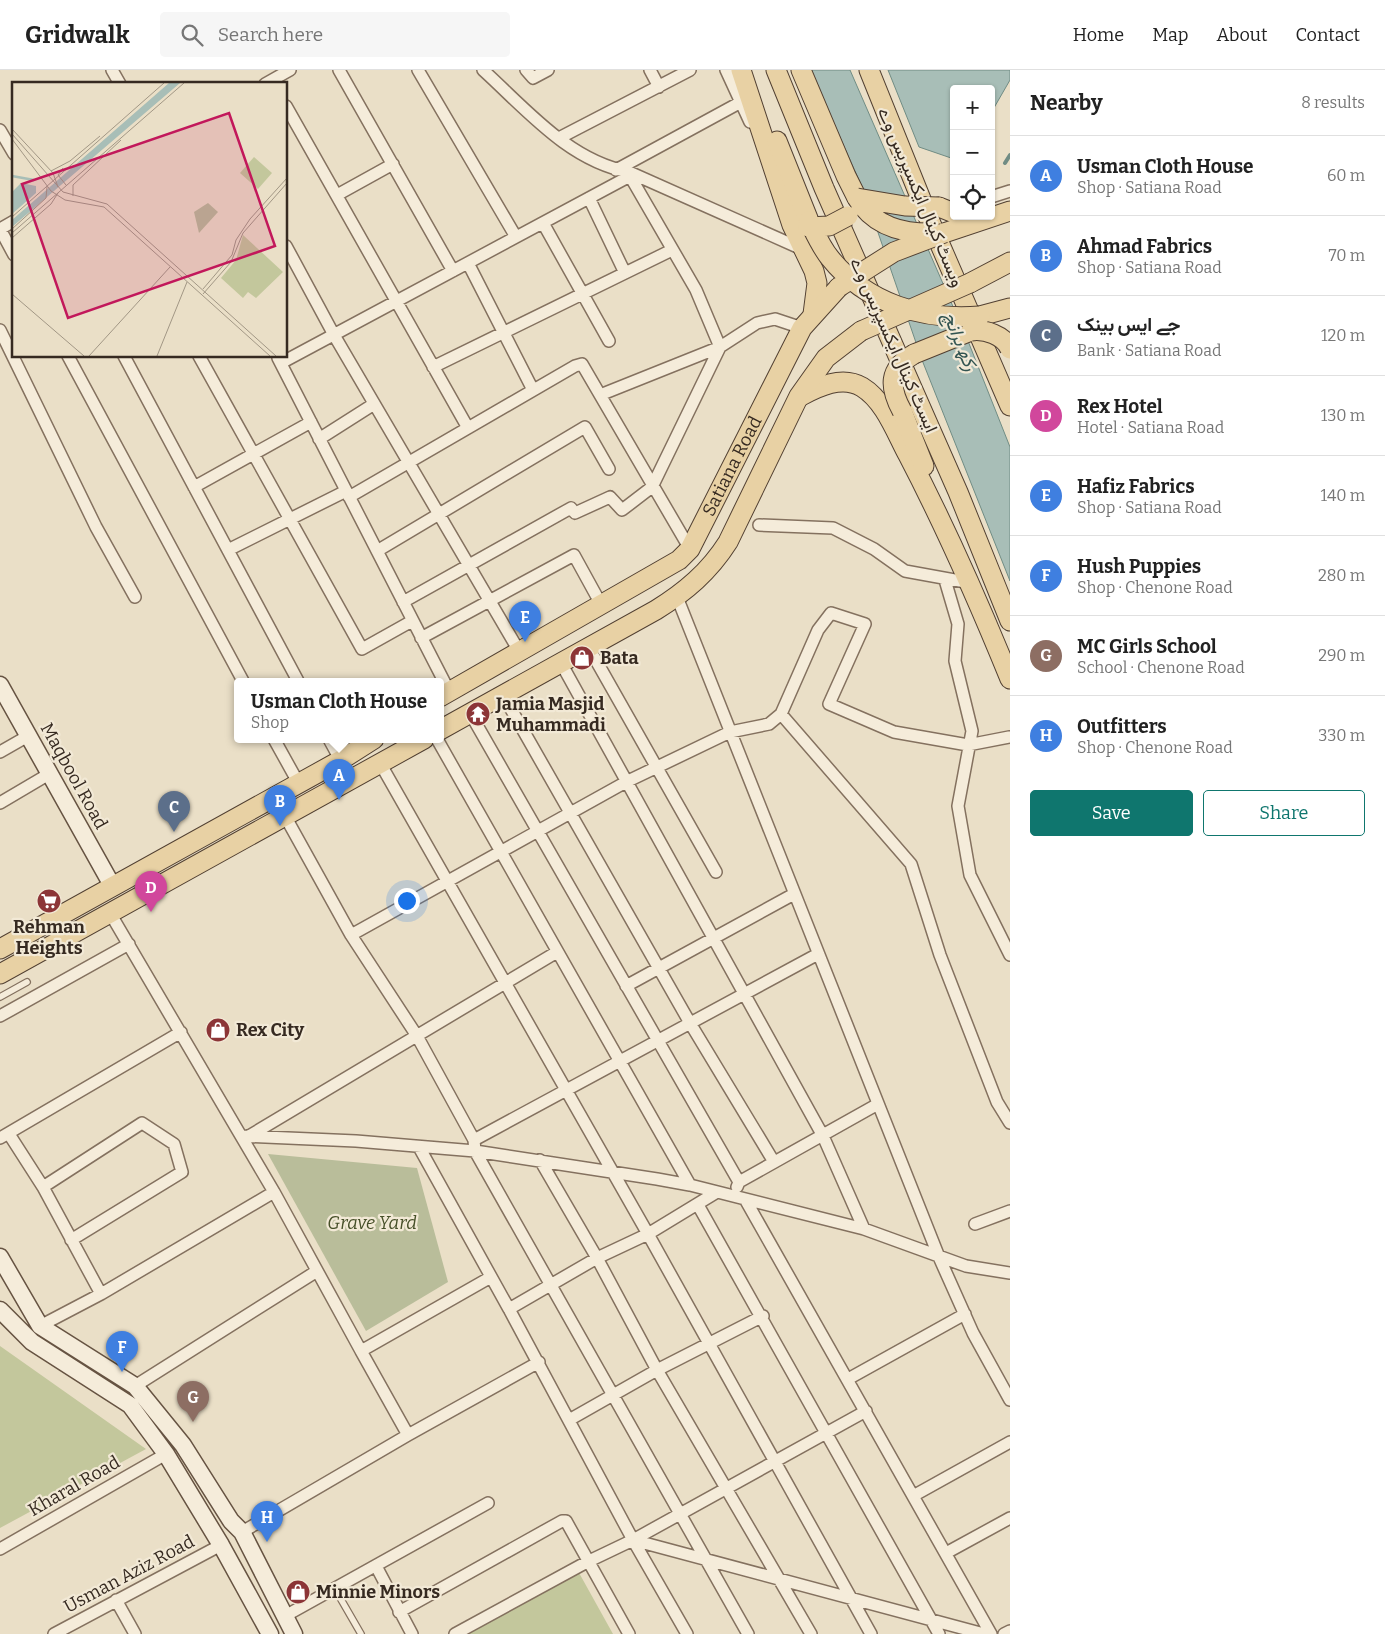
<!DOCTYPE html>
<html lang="en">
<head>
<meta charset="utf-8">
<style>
  :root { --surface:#fff; --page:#f6f6f6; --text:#222; --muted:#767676; --line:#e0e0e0; --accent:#0f766e }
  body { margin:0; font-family:Bitter,Vazirmatn,serif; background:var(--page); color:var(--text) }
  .controls { position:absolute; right:15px; top:15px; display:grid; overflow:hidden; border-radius:5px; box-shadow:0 1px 4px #0004 }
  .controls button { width:45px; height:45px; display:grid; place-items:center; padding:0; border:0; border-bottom:1px solid var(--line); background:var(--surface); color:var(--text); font:25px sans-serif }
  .you { position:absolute; left:406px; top:830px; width:18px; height:18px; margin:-12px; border:4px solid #fff; border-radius:50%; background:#1a73e8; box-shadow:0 0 0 8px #1a73e833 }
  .badge { display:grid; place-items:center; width:32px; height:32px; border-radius:50%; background:var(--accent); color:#fff; font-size:16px; font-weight:700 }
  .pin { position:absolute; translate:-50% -41px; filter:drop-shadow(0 1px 2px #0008) }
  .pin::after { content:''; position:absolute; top:26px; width:18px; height:15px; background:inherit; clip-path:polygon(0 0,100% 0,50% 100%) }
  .popup { position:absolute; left:234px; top:608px; width:210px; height:65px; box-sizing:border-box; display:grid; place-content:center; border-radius:5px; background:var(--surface); filter:drop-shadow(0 1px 4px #0005); font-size:16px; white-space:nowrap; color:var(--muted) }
  .popup b { font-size:19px; color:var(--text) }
  .popup::after { content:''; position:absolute; left:50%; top:100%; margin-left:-10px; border:10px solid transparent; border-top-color:var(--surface) }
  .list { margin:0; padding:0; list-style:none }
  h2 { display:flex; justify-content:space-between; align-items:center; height:65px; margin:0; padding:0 20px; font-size:21px }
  h2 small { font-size:16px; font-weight:400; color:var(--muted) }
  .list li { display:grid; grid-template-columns:32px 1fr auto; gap:15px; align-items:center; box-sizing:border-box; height:80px; padding:0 20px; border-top:1px solid var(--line) }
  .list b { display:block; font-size:19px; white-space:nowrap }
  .list p { margin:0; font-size:16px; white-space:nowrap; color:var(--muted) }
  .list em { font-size:16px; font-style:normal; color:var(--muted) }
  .actions { display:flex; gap:10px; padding:15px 20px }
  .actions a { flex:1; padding:11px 0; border:1px solid var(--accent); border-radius:5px; text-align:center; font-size:18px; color:var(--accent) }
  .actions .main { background:var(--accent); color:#fff }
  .icon { flex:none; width:28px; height:28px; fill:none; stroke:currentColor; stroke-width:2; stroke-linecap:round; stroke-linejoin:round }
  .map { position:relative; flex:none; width:1010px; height:1564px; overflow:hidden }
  header { display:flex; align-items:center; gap:30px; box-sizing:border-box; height:70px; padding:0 25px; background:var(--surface); border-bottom:1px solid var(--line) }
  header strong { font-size:24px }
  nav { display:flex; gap:28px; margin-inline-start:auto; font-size:18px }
  .search { width:350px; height:45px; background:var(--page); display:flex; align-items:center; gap:12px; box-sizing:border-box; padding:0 18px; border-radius:5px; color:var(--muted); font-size:19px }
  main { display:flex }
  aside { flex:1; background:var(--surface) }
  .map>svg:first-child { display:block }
  .green { fill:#c3c79c }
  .cemetery { fill:#b9bd9a }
  .water { fill:#a8beb7; stroke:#708c84 }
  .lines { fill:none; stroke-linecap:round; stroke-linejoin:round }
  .stream { stroke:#708c84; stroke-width:4 }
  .lane-casing { stroke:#84715f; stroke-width:8 }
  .street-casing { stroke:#84715f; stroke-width:14 }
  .secondary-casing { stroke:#665342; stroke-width:19 }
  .primary-casing { stroke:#524032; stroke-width:21 }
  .lane { stroke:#f5ecda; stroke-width:5.5 }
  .street { stroke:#f5ecda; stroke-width:11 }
  .secondary { stroke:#f5ecda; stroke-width:16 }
  .primary { stroke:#e8d1a4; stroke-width:19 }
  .primary-bridge-casing { stroke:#524032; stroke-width:21; stroke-linecap:butt }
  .primary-bridge { stroke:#e8d1a4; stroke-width:19 }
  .labels { text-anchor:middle; stroke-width:4.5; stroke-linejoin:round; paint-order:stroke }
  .street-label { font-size:18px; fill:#362a21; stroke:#f2e9d6 }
  .poi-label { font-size:18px; font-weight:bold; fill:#362a21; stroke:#f2e9d6; text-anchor:start }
  .park-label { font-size:18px; font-style:italic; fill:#475029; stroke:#f2e9d6 }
  .water-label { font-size:19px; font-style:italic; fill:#325451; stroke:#f2e9d6 }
  .inset-river { fill:none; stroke:#a8beb7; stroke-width:2.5 }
  .inset-road { fill:none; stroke:#a29785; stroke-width:1 }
  .view { fill:#c2185b; fill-opacity:0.15; stroke:#c2185b; stroke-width:2.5 }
  .inset-edge { fill:none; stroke:#362a21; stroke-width:2.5 }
</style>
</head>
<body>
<header>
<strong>Gridwalk</strong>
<div class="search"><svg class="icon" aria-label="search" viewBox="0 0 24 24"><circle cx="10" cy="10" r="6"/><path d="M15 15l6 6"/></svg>Search here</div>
<nav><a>Home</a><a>Map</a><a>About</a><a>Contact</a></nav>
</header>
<main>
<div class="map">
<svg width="1010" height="1564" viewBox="0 0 1010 1564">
  <rect width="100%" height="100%" fill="#eadfc7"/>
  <path class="green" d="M 0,1276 L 146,1379 L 0,1458 Z
    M 578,1501 L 613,1564 L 466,1564 Z"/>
  <path class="cemetery" d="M 268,1084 L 417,1098 L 448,1212 L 366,1261 Z"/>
  <path class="water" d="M 810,0 L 850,0 L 968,271 L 1010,377 L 1010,511 L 922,290 L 863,119 Z
    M 888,0 L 1010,0 L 1010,10 L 991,43 L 991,19 L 954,19 L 954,89 L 919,77 Z"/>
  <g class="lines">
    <path class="stream" d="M 1005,93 L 1010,85"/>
    <defs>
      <path id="lane" d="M 0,927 L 27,912
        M 335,1519 L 361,1564"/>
      <path id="street" d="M 112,0 L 120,14
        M 339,0 L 453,201
        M 418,0 L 516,167
        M 483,0 C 526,39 569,91 629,102
        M 526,0 L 533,8 L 548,0
        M 650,0 L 659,17
        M 726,0 L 750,52
        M 265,14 L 290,0
        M 286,36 L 468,358
        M 0,60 L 14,84
        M 559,68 L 690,0
        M 616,100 L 741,32
        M 337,125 L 393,94
        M 991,127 L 1010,121
        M 589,128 L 625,203
        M 543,153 L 609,271
        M 0,159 L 14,185
        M 0,159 L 14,151
        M 286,176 L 334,265 L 519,581
        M 468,193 L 533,320
        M 0,260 L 96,457 L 135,527
        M 68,286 L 243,611
        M 124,286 L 298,611
        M 199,286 L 362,579 L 412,551
        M 278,288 L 449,621
        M 281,293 L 630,106 L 629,102 L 802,179
        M 433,297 L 672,180
        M 600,325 L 720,277 L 757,253 L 775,249 L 802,258
        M 319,369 L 374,334
        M 194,417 L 311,352
        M 349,427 L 575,296 L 582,294 L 690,479
        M 759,455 L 833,458 L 874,479 L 905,501 L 971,513
        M 228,480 L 346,421
        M 377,481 L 585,357 L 609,399
        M 945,510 L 958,554 L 955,591 L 972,661 L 958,736 L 970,805 L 1010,885
        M 677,527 L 939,1187 L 973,1263 L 1010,1330
        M 403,532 L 571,438 L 575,443 L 610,427 L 622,440 L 652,417 L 720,277 L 696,220 L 630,106
        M 421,568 L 574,485 L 602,536
        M 589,578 L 716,802
        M 561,593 L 823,1066 L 864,1159
        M 503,625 L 690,953 L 774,1092
        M 470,643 L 739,1112
        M 781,644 L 818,560 L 831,543 L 865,554 L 829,634 L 894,662 L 968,675 L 1009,667
        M 274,669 L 299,714
        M 329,669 L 341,691
        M 437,669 L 690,1115
        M 0,682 L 28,666
        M 380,693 L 648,1164 L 871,1564
        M 0,733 L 49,704
        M 285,746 L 351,865 L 417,966 L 474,1070 L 475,1081 L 748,1564
        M 110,843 L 241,1066 L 356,1071 L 475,1081 L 657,1109 L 690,1115 L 864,1159 L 966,1196 L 1010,1203
        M 351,865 L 626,712 L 730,662 L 769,654 L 781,644 L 911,794 L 940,885 L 997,1032 L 1010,1053
        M 626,916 L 794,824
        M 0,946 L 129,874
        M 9,1064 L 43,1117 L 101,1224
        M 241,1066 L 274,1122 L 361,1281 L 491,1207
        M 249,1066 L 557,882
        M 0,1068 L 181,962
        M 474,1070 L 818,884
        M 419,1077 L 509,1239 L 597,1188 L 648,1164 L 717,1122
        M 540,1090 L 597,1188 L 657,1300 L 811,1564
        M 43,1117 L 142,1053 L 174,1074 L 182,1102 L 71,1170
        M 737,1117 L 739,1112 L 878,1034
        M 745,1129 L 991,1564
        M 698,1135 L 939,1564
        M 975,1154 L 1010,1141
        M 509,1239 L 633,1470 L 687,1564
        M 40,1256 L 101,1224 L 274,1122
        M 361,1281 L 408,1365
        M 848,1309 L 965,1244
        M 135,1316 L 317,1201
        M 569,1350 L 657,1300 L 763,1246
        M 913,1426 L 1010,1372
        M 242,1462 L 408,1365 L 539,1292
        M 633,1470 L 984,1564
        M 0,1479 L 166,1384
        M 946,1483 L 1010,1448
        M 376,1496 L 412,1564
        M 116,1530 L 135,1564
        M 399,1542 L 562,1451 L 566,1451 L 629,1564
        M 285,1546 L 488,1433
        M 54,1564 L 221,1475
        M 455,1564 L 587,1492 L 633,1470 L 866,1341
        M 1004,1564 L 1010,1561"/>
      <path id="secondary" d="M 0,615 L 113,817
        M 0,1187 L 40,1256 L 135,1316 L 183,1375 L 231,1451 L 242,1462 L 294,1564
        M 0,1240 L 32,1272 L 130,1335 L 166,1384 L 221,1475 L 270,1564"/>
      <g id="primary">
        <path d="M 741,0 L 792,155 L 814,201 L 817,213 L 813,244"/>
        <path d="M 776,0 L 824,118 L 958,422 L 1010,551"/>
        <path d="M 801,0 L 846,106 L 857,128"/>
        <path d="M 869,0 L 929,149 L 1010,336"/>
        <path d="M 777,71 L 809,151"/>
        <path d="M 939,137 L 954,143"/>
        <path d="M 944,163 L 1010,141"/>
        <path d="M 970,213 L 1010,192"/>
        <path d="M 980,246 L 1010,238"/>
        <path d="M 914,284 L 971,261"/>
        <path d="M 801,326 C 818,317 842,305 862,317 C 885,331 896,363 908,385 C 946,458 979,533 1010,609"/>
        <path d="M 902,341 L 924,396"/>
        <path id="s1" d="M 440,627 L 679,490 L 690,479 L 802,258 L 839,217"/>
        <path d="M 440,660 L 656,540 C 685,522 709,502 728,472 L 799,326 L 826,288 L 861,261"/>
        <path d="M 0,879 L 341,690 L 374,669"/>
        <path d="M 0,904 L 424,669"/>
      </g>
    </defs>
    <use href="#lane" class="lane-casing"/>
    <use href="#street" class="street-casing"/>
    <use href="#secondary" class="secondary-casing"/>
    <use href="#primary" class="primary-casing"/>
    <use href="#lane" class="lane"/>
    <use href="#street" class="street"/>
    <use href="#secondary" class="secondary"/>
    <use href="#primary" class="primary"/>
    <defs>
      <path id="primary-bridge" d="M 857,128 C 874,157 903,164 935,163
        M 857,128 L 905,136 L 939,137
        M 809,151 C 815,163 821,177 830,188 C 866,233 923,251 980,246
        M 808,157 L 829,156 L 848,146
        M 839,217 L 894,182 L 944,163
        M 861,261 L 970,213
        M 971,261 C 985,259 1004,265 1010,279
        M 902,341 C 889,317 888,299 914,284"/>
    </defs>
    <use href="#primary-bridge" class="primary-bridge-casing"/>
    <use href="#primary-bridge" class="primary-bridge"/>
  </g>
  <defs>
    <symbol id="shop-disc" viewBox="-11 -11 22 22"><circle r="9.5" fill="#8c3537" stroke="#f2e9d6"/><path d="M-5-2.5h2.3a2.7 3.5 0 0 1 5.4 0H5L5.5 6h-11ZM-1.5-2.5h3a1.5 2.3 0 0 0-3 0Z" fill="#fff"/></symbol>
    <symbol id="temple-disc" viewBox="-11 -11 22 22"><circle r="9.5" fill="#8c3537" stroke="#f2e9d6"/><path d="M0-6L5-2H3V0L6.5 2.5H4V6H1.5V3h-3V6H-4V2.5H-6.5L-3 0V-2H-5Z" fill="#fff"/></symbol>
    <symbol id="supermarket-disc" viewBox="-11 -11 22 22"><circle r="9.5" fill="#8c3537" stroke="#f2e9d6"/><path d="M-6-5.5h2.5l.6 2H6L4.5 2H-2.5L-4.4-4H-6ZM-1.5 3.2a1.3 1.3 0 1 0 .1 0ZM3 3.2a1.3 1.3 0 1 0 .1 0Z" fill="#fff"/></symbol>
  </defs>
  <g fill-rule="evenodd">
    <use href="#shop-disc" x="568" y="574" width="28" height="28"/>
    <use href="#temple-disc" x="464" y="630" width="28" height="28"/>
    <use href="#supermarket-disc" x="35" y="817" width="28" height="28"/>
    <use href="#shop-disc" x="204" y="946" width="28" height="28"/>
    <use href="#shop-disc" x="284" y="1508" width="28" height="28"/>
  </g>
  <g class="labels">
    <g class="street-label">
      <text transform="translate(921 127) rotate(67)" y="6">ویسٹ کینال ایکسپریس وے</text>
      <text transform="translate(894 275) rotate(66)" y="6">ایسٹ کینال ایکسپریس وے</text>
      <text dy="6" stroke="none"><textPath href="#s1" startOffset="384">Satiana Road</textPath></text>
      <text transform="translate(74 706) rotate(61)" y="6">Maqbool Road</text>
      <text transform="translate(74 1416) rotate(-30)" y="6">Kharal Road</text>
      <text transform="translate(129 1504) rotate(-28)" y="6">Usman Aziz Road</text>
    </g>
    <g class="poi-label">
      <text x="600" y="594">Bata</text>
      <text x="496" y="640">Jamia Masjid<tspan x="496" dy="21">Muhammadi</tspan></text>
      <text x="49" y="863" text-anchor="middle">Rehman<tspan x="49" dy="21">Heights</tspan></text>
      <text x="236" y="966">Rex City</text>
      <text x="316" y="1528">Minnie Minors</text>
    </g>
    <g class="park-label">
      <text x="372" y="1159">Grave Yard</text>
    </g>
    <g class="water-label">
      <text transform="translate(961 271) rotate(68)" y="7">رکھ برانچ</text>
    </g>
  </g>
  <g transform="translate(12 12)">
    <rect width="275" height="275" fill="#eadfc7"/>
    <path d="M 242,75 L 260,91 L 246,107 L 228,91 ZM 231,153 L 271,190 L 244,216 L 236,210 L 231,216 L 209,196 L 224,178 Z" fill="#c3c79c"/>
    <path d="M 196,121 L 206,130 L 187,151 L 182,130 Z" fill="#b9bd9a"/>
    <path d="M 157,1 L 168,1 L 0,145 L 0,138 ZM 9,101 L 24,104 L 24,111 L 0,132 L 0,110 Z" fill="#a8beb7"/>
    <path class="inset-river" d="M 0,94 L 22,98"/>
    <path class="inset-road" d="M 0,47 L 41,91 L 46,105M 0,52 L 51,110 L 95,122 L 264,274M 0,57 L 39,109 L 53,118 L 92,125 L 258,274M 51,86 L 46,93 L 54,103M 39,89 L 58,79 L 88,54M 61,114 L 61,103 L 109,58M 0,135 L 152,1M 0,147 L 34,116 L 35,105M 0,151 L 172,1M 0,156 L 39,122 L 46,111M 191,207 L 220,173 L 224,158 L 238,137 L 275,96M 0,212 L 72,274M 191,212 L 219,180 L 231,151 L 275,101M 77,274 L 158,185M 145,274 L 175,200"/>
    <path class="view" d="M 217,31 L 263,164 L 56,236 L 10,102 Z"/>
    <rect width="275" height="275" class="inset-edge"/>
  </g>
</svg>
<div class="controls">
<button>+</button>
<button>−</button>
<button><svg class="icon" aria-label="locate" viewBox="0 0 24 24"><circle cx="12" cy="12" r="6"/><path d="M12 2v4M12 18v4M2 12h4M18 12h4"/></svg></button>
</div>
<div class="you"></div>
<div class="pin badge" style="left:339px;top:730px;background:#3f7fe0">A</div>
<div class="popup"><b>Usman Cloth House</b>Shop</div>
<div class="pin badge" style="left:280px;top:756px;background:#3f7fe0">B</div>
<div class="pin badge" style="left:174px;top:762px;background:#5c6f8a">C</div>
<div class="pin badge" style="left:151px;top:842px;background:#d1479c">D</div>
<div class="pin badge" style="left:525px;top:572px;background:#3f7fe0">E</div>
<div class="pin badge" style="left:122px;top:1302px;background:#3f7fe0">F</div>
<div class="pin badge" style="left:193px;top:1352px;background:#8d6e63">G</div>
<div class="pin badge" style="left:267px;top:1472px;background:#3f7fe0">H</div>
</div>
<aside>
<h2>Nearby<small>8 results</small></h2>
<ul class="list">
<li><span class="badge" style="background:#3f7fe0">A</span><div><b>Usman Cloth House</b><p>Shop · Satiana Road</p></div><em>60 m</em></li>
<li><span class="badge" style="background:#3f7fe0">B</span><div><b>Ahmad Fabrics</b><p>Shop · Satiana Road</p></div><em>70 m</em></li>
<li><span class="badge" style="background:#5c6f8a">C</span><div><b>جے ایس بینک</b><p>Bank · Satiana Road</p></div><em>120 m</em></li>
<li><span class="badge" style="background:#d1479c">D</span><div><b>Rex Hotel</b><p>Hotel · Satiana Road</p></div><em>130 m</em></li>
<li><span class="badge" style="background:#3f7fe0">E</span><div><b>Hafiz Fabrics</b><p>Shop · Satiana Road</p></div><em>140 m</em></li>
<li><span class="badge" style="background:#3f7fe0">F</span><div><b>Hush Puppies</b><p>Shop · Chenone Road</p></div><em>280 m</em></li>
<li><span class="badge" style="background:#8d6e63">G</span><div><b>MC Girls School</b><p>School · Chenone Road</p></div><em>290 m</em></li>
<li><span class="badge" style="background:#3f7fe0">H</span><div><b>Outfitters</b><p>Shop · Chenone Road</p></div><em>330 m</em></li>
</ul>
<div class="actions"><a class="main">Save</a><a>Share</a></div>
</aside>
</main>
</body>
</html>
